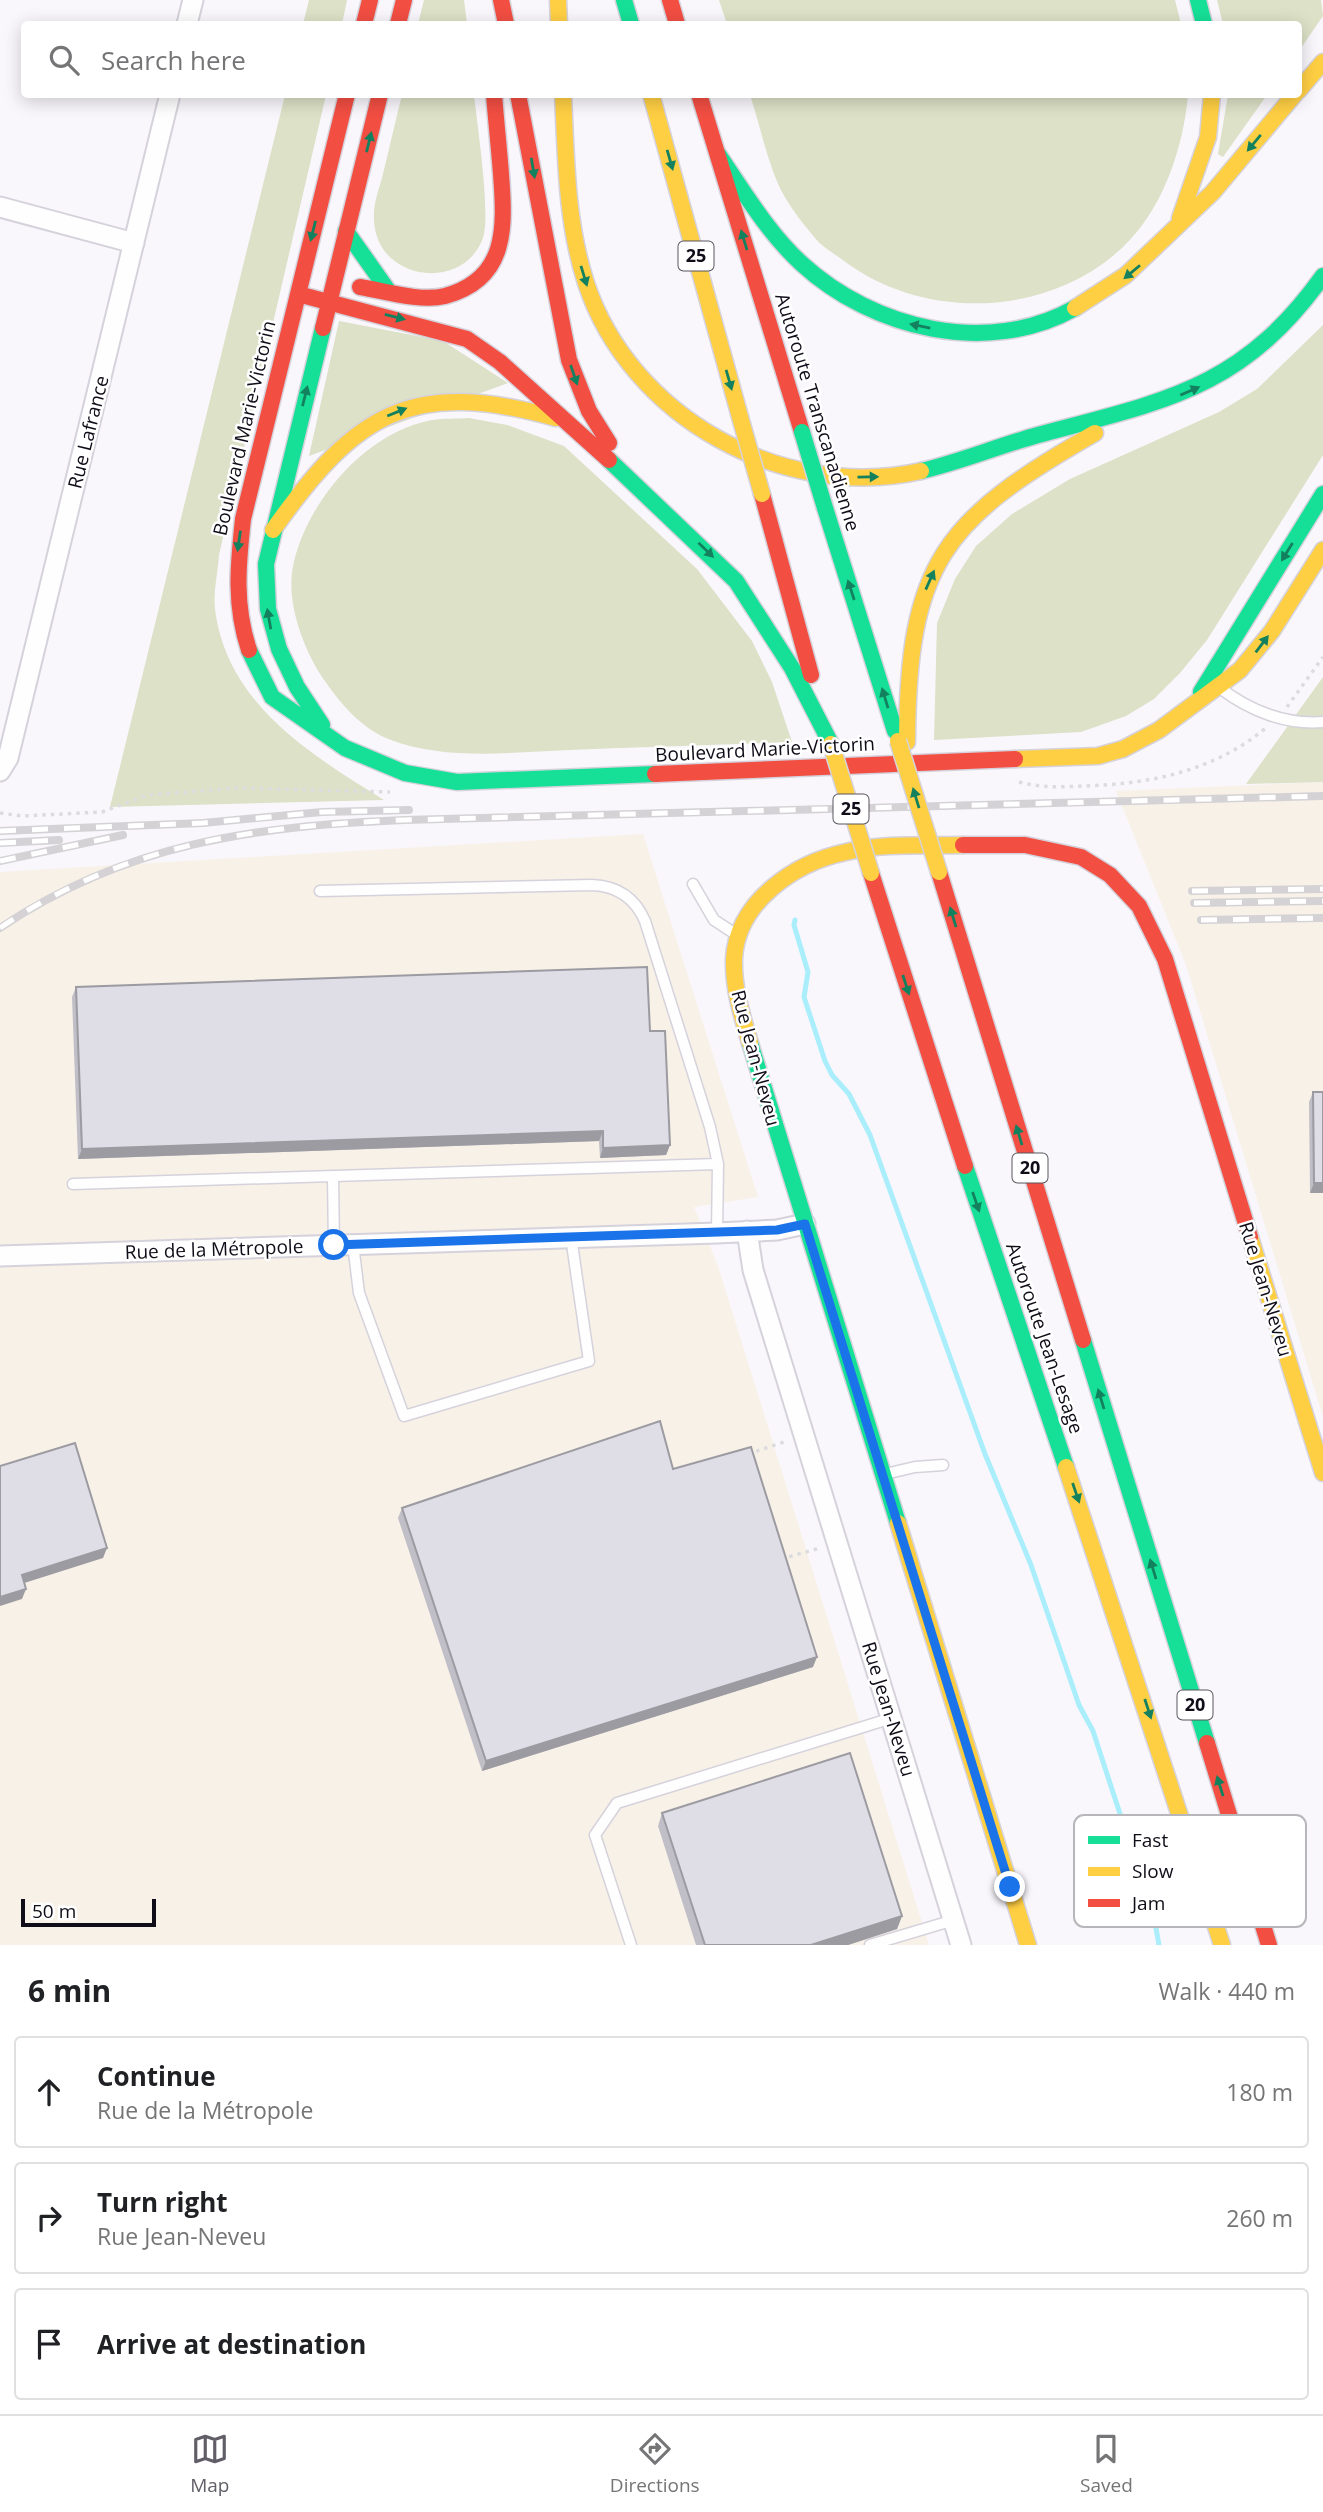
<!DOCTYPE html>
<html lang="en">
<head>
<meta charset="utf-8">
<style>
  :root { --surface:#fff; --page:#f2f2f2; --text:#202124; --muted:#757577; --line:#e0e0e0; --accent:#625e68 }
  body { margin:0; font-family:"Open Sans",sans-serif; background:var(--page); color:var(--text) }
  .scale { position:absolute; left:21px; bottom:18px; width:135px; box-sizing:border-box; padding-left:7px; border:4px solid #100c18; border-top:0; font-size:19px; line-height:24px; white-space:nowrap; color:#100c18; -webkit-text-stroke:5px #fff; paint-order:stroke }
  .stop { position:absolute; width:21px; height:21px; margin:-16px; border:5px solid #1a73e8; border-radius:50%; background:#fff }
  .stop.end { background:#1a73e8; border-color:#fff; box-shadow:0 2px 7px #0008 }
  .list { margin:0; padding:0; list-style:none }
  h2 { display:flex; justify-content:space-between; align-items:center; height:91px; margin:0; padding:0 28px; font-size:30px }
  h2 small { font-size:23px; font-weight:400; color:var(--muted) }
  .list li { display:grid; grid-template-columns:46px 1fr auto; gap:21px; align-items:center; box-sizing:border-box; height:112px; margin:0 14px 14px; padding:0 14px; border:2px solid var(--line); border-radius:7px }
  .list b { display:block; font-size:26px; white-space:nowrap }
  .list p { margin:0; font-size:23px; white-space:nowrap; color:var(--muted) }
  .list em { font-size:23px; font-style:normal; color:var(--muted) }
  .icon { flex:none; width:38px; height:38px; fill:none; stroke:currentColor; stroke-width:2; stroke-linecap:round; stroke-linejoin:round }
  .map { position:relative; flex:none; width:1323px; height:1945px; overflow:hidden }
  .search { position:absolute; background:var(--surface); box-shadow:0 4px 18px #0003; left:21px; right:21px; top:21px; height:77px; display:flex; align-items:center; gap:18px; box-sizing:border-box; padding:0 24px; border-radius:7px; color:var(--muted); font-size:26px }
  .sheet { height:469px; background:var(--surface) }
  nav { display:flex; justify-content:space-around; align-items:center; box-sizing:border-box; height:98px; border-top:2px solid var(--line); background:var(--surface); font-size:19px; color:var(--muted) }
  nav a { display:grid; justify-items:center; gap:4px }
  nav .on { color:var(--accent) }
  .map>svg:first-child { display:block }
  .industrial { fill:#f8f1e8 }
  .green { fill:#dce1c7 }
  .lines { fill:none; stroke-linecap:round; stroke-linejoin:round }
  .stream { stroke:#aaeefb; stroke-width:5 }
  .lane-casing { stroke:#d5d2db; stroke-width:13 }
  .street-casing { stroke:#d5d2db; stroke-width:23 }
  .fast-casing { stroke:#d5d2db; stroke-width:19 }
  .slow-casing { stroke:#d5d2db; stroke-width:19 }
  .jam-casing { stroke:#d5d2db; stroke-width:19 }
  .path { stroke:#dcdbdd; stroke-width:3.5; stroke-dasharray:3.5 5; stroke-linecap:butt }
  .lane { stroke:#fefeff; stroke-width:10 }
  .street { stroke:#fefeff; stroke-width:19 }
  .fast { stroke:#16e098; stroke-width:16 }
  .slow { stroke:#ffcf43; stroke-width:16 }
  .jam { stroke:#f24e42; stroke-width:16 }
  .rail-casing { stroke:#d4d2d5; stroke-width:8 }
  .rail { stroke:#fff; stroke-width:5; stroke-dasharray:16; stroke-linecap:butt }
  .fast-bridge-casing { stroke:#d5d2db; stroke-width:19; stroke-linecap:butt }
  .slow-bridge-casing { stroke:#d5d2db; stroke-width:19; stroke-linecap:butt }
  .fast-bridge { stroke:#16e098; stroke-width:16 }
  .slow-bridge { stroke:#ffcf43; stroke-width:16 }
  .wall { fill:#c0bec6 }
  .shaded-wall { fill:#9c9ba1 }
  .building { fill:#dfdde6; stroke:#9c9ba1; stroke-width:2 }
  .oneway { fill:#13815e }
  .route { stroke:#1a73e8; stroke-width:9 }
  .labels { text-anchor:middle; stroke-width:5; stroke-linejoin:round; paint-order:stroke }
  .shield { fill:#fff; stroke:#58555d; stroke-width:2 }
  .shield-label { font-size:18px; font-weight:bold; fill:#100c18 }
  .street-label { font-size:19px; fill:#100c18; stroke:#fff }
  .key { fill:#fff; stroke:#b7b6ba; stroke-width:2 }
  .key-label { font-size:19px; fill:#100c18 }
</style>
</head>
<body>
<div class="map">
<svg width="1323" height="1945" viewBox="0 0 1323 1945">
  <rect width="100%" height="100%" fill="#f9f7fc"/>
  <path class="industrial" d="M 1323,782 L 1323,1417 L 1186,965 L 1116,791 Z
    M 643,834 L 758,1197 L 694,1207 L 718,1266 L 929,1945 L 0,1945 L 0,872 Z"/>
  <path class="green" d="M 309,0 L 347,0 L 342,24 L 303,24 Z
    M 424,0 L 464,0 L 467,24 L 418,24 Z
    M 719,0 L 1175,0 L 1181,24 L 727,24 Z
    M 1217,0 L 1321,0 L 1323,16 L 1299,51 L 1298,24 L 1223,24 Z
    M 285,95 L 326,95 L 219,555 C 218,572 213,592 215,609 C 227,704 310,754 384,800 L 110,807 Z
    M 402,95 L 474,95 C 477,123 491,215 483,238 C 463,294 371,281 374,214 C 374,202 379,189 382,178 C 389,150 395,122 402,95 Z
    M 750,95 L 750,94 L 1188,95 C 1183,149 1163,209 1123,247 C 1048,318 924,321 844,261 C 835,254 822,247 815,238 C 803,224 789,206 781,190 C 767,161 760,125 750,95 Z
    M 1228,95 L 1267,95 L 1223,157 L 1218,154 Z
    M 339,321 L 443,341 L 508,383 L 309,456 Z
    M 1323,325 L 1323,455 L 1207,640 L 1180,673 L 1154,699 L 1126,716 L 1081,732 L 934,740 L 937,623 L 955,579 L 976,546 L 1012,514 L 1070,479 L 1219,412 L 1257,389 Z
    M 469,418 L 507,425 L 564,446 L 697,569 L 752,641 L 772,682 L 792,742 C 718,745 644,747 570,750 C 511,752 447,761 391,740 C 361,729 340,703 322,677 C 303,647 286,603 293,566 C 306,503 365,432 432,420 C 443,418 456,419 469,418 Z
    M 1323,677 L 1323,782 L 1246,784 Z"/>
  <g class="lines">
    <path class="stream" d="M 795,920 L 794,925 L 808,972 L 804,997 L 825,1061 L 832,1075 L 849,1094 L 870,1135 L 985,1454 L 1031,1565 L 1079,1705 L 1093,1731 L 1136,1863 L 1148,1884 L 1159,1945"/>
    <defs>
      <path id="lane" d="M 1220,688 C 1250,711 1286,725 1323,722
        M 693,884 L 714,920 L 737,935
        M 320,891 L 592,885 C 617,886 635,898 645,921 L 710,1127 L 718,1164
        M 333,1177 L 334,1245
        M 73,1184 L 718,1164 L 717,1233
        M 353,1244 L 359,1293 L 404,1416 L 589,1361 L 571,1237
        M 885,1474 L 915,1467 L 943,1465
        M 631,1945 L 595,1835 L 617,1803 L 892,1718
        M 870,1945 L 954,1920"/>
      <path id="street" d="M 187,24 L 193,0
        M 0,207 L 134,243
        M 0,771 L 8,758 L 170,94
        M 747,1231 L 753,1270 L 961,1945
        M 0,1256 L 717,1233 L 777,1230 L 805,1224"/>
      <path id="fast" d="M 624,0 L 631,24
        M 1198,0 L 1204,24
        M 718,154 C 744,192 768,233 802,264 C 873,329 988,357 1075,308
        M 346,231 L 387,289
        M 609,460 L 736,581 L 792,668 L 831,744
        M 921,471 C 960,462 998,446 1038,435 C 1165,401 1242,389 1323,276
        M 825,508 L 895,731
        M 249,650 L 272,697 L 345,748 L 405,773 L 457,782 L 655,774
        M 1201,692 L 1323,494
        M 322,725 L 297,687 L 279,649 L 268,609 L 266,564 L 323,328
        M 750,1043 L 898,1523
        M 965,1166 L 1066,1467
        M 1083,1340 L 1207,1743"/>
      <path id="slow" d="M 558,0 L 559,24
        M 1298,91 L 1323,62
        M 563,94 C 566,157 566,222 586,283 C 630,417 783,502 921,471
        M 651,94 L 740,417
        M 1180,218 L 1208,137 L 1212,94
        M 1075,308 L 1126,275 L 1213,192 L 1295,94
        M 273,530 C 356,412 412,378 556,418
        M 907,742 C 908,563 943,520 1095,433
        M 1015,759 L 1098,756 L 1123,749 L 1159,730 L 1240,670 L 1272,631 L 1323,550
        M 750,1043 C 742,1016 733,988 734,959 C 737,902 794,863 846,852 C 884,843 924,846 963,845
        M 1250,1237 L 1323,1473
        M 1066,1467 L 1222,1945
        M 898,1523 L 1028,1945"/>
      <path id="jam" d="M 501,0 L 506,24
        M 670,0 L 677,24
        M 364,24 L 370,0
        M 398,24 L 404,0
        M 518,94 L 569,360 L 589,411 L 609,443
        M 699,94 L 802,432
        M 360,287 C 385,291 420,302 445,296 C 508,279 505,227 501,174 C 499,147 496,121 494,94
        M 298,294 L 467,339 L 500,362 L 609,460
        M 323,328 L 380,94
        M 762,494 L 811,675
        M 249,650 C 234,605 238,565 243,519 L 347,94
        M 655,774 L 1015,759
        M 963,845 L 1025,845 L 1081,857 L 1110,875 L 1139,906 L 1165,959 L 1250,1237
        M 939,872 L 1083,1340
        M 871,873 L 965,1166
        M 1207,1743 L 1269,1945"/>
    </defs>
    <use href="#lane" class="lane-casing"/>
    <use href="#street" class="street-casing"/>
    <use href="#fast" class="fast-casing"/>
    <use href="#slow" class="slow-casing"/>
    <use href="#jam" class="jam-casing"/>
    <path class="path" d="M 1287,707 L 1323,657
      M 1019,782 C 1041,788 1062,787 1084,786 C 1150,784 1215,771 1267,727
      M 0,813 L 22,816 L 102,812 L 148,795 L 237,788 L 390,792
      M 748,1454 L 787,1441
      M 781,1559 L 820,1548"/>
    <use href="#lane" class="lane"/>
    <use href="#street" class="street"/>
    <use href="#fast" class="fast"/>
    <use href="#slow" class="slow"/>
    <use href="#jam" class="jam"/>
    <defs>
      <path id="rail" d="M 0,831 L 203,823 L 322,812 L 409,810
        M 0,843 L 59,840
        M 0,861 L 123,835
        M 1192,891 L 1323,889
        M 1194,903 L 1323,901
        M 1201,920 L 1323,918
        M 0,928 C 126,843 256,826 404,820 L 1323,796"/>
    </defs>
    <use href="#rail" class="rail-casing"/>
    <use href="#rail" class="rail"/>
    <defs>
      <path id="fast-bridge" d="M 802,432 L 825,508"/>
      <path id="slow-bridge" d="M 740,417 L 762,494
        M 898,741 L 939,872
        M 831,744 L 871,873"/>
    </defs>
    <use href="#fast-bridge" class="fast-bridge-casing"/>
    <use href="#slow-bridge" class="slow-bridge-casing"/>
    <use href="#fast-bridge" class="fast-bridge"/>
    <use href="#slow-bridge" class="slow-bridge"/>
  </g>
  <path class="wall" d="M 76,987 L 650,1031 L 670,1145 L 666,1155 L 600,1158 L 599,1141 L 78,1159 L 72,997 Z
    M 1313,1092 L 1323,1092 L 1323,1193 L 1310,1193 L 1309,1102 Z
    M 673,1469 L 813,1667 L 482,1771 L 398,1518 L 402,1508 Z
    M 662,1813 L 902,1916 L 897,1929 L 848,1945 L 696,1945 L 658,1826 Z"/>
  <path class="shaded-wall" d="M 603,1131 L 599,1141 L 78,1159 L 82,1149 Z
    M 670,1145 L 666,1155 L 600,1158 L 603,1148 Z
    M 1314,1183 L 1323,1183 L 1323,1193 L 1310,1193 Z
    M 107,1548 L 103,1558 L 18,1585 L 22,1575 Z
    M 26,1589 L 22,1599 L 0,1606 L 0,1597 Z
    M 817,1657 L 813,1667 L 482,1771 L 486,1761 Z
    M 902,1916 L 897,1929 L 848,1945 L 811,1945 Z"/>
  <path class="building" d="M 647,967 L 650,1031 L 665,1031 L 670,1145 L 603,1148 L 603,1131 L 82,1149 L 76,987 Z
    M 1313,1092 L 1323,1092 L 1323,1183 L 1314,1183 Z
    M 660,1421 L 673,1469 L 751,1447 L 817,1657 L 486,1761 L 402,1508 Z
    M 75,1443 L 107,1548 L 22,1575 L 26,1589 L 0,1597 L 0,1466 Z
    M 850,1753 L 902,1916 L 811,1945 L 705,1945 L 662,1813 Z"/>
  <defs><path id="oneway-solid" d="M-6-.8H1V-3.2L6.5 0L1 3.2V.8H-6Z" transform="scale(1.75)"/></defs>
  <g class="oneway">
    <use href="#oneway-solid" transform="translate(369 142) rotate(-76)"/>
    <use href="#oneway-solid" transform="translate(1254 143) rotate(130)"/>
    <use href="#oneway-solid" transform="translate(670 160) rotate(74)"/>
    <use href="#oneway-solid" transform="translate(533 168) rotate(80)"/>
    <use href="#oneway-solid" transform="translate(313 231) rotate(104)"/>
    <use href="#oneway-solid" transform="translate(744 240) rotate(-107)"/>
    <use href="#oneway-solid" transform="translate(1132 272) rotate(140)"/>
    <use href="#oneway-solid" transform="translate(584 276) rotate(73)"/>
    <use href="#oneway-solid" transform="translate(395 317) rotate(14)"/>
    <use href="#oneway-solid" transform="translate(920 326) rotate(-168)"/>
    <use href="#oneway-solid" transform="translate(574 375) rotate(71)"/>
    <use href="#oneway-solid" transform="translate(729 380) rotate(74)"/>
    <use href="#oneway-solid" transform="translate(1190 391) rotate(-23)"/>
    <use href="#oneway-solid" transform="translate(305 396) rotate(-76)"/>
    <use href="#oneway-solid" transform="translate(397 412) rotate(-22)"/>
    <use href="#oneway-solid" transform="translate(868 477) rotate(-1)"/>
    <use href="#oneway-solid" transform="translate(239 541) rotate(98)"/>
    <use href="#oneway-solid" transform="translate(706 550) rotate(44)"/>
    <use href="#oneway-solid" transform="translate(1287 552) rotate(122)"/>
    <use href="#oneway-solid" transform="translate(930 580) rotate(-66)"/>
    <use href="#oneway-solid" transform="translate(851 590) rotate(-108)"/>
    <use href="#oneway-solid" transform="translate(269 619) rotate(-100)"/>
    <use href="#oneway-solid" transform="translate(1262 644) rotate(-53)"/>
    <use href="#oneway-solid" transform="translate(885 698) rotate(-107)"/>
    <use href="#oneway-solid" transform="translate(916 798) rotate(-107)"/>
    <use href="#oneway-solid" transform="translate(953 917) rotate(-107)"/>
    <use href="#oneway-solid" transform="translate(906 985) rotate(72)"/>
    <use href="#oneway-solid" transform="translate(1019 1135) rotate(-107)"/>
    <use href="#oneway-solid" transform="translate(976 1202) rotate(71)"/>
    <use href="#oneway-solid" transform="translate(1101 1399) rotate(-107)"/>
    <use href="#oneway-solid" transform="translate(1076 1493) rotate(71)"/>
    <use href="#oneway-solid" transform="translate(1153 1569) rotate(-107)"/>
    <use href="#oneway-solid" transform="translate(1148 1709) rotate(72)"/>
    <use href="#oneway-solid" transform="translate(1220 1786) rotate(-107)"/>
  </g>
  <g class="lines">
    <path class="route" d="M 334,1245 L 777,1230 L 805,1224 L 1010,1887"/>
  </g>
  <g class="labels">
    <g class="shield">
      <rect x="678.5" y="241.5" width="35" height="29" rx="5"/>
      <rect x="833.5" y="794.5" width="35" height="29" rx="5"/>
      <rect x="1012.5" y="1153.5" width="35" height="29" rx="5"/>
      <rect x="1177.5" y="1690.5" width="35" height="29" rx="5"/>
    </g>
    <g class="shield-label">
      <text x="696" y="262">25</text>
      <text x="851" y="815">25</text>
      <text x="1030" y="1174">20</text>
      <text x="1195" y="1711">20</text>
    </g>
    <g class="street-label">
      <text transform="translate(818 412) rotate(73)" y="7">Autoroute Transcanadienne</text>
      <text transform="translate(244 428) rotate(-77)" y="7">Boulevard Marie-Victorin</text>
      <text transform="translate(88 432) rotate(-76)" y="7">Rue Lafrance</text>
      <text transform="translate(765 749) rotate(-3)" y="7">Boulevard Marie-Victorin</text>
      <text transform="translate(756 1058) rotate(75)" y="7">Rue Jean-Neveu</text>
      <text transform="translate(214 1249) rotate(-2)" y="7">Rue de la Métropole</text>
      <text transform="translate(1266 1289) rotate(73)" y="7">Rue Jean-Neveu</text>
      <text transform="translate(1045 1338) rotate(71)" y="7">Autoroute Jean-Lesage</text>
      <text transform="translate(889 1709) rotate(73)" y="7">Rue Jean-Neveu</text>
    </g>
  </g>
  <rect x="1074" y="1815" width="232" height="112" rx="10" class="key"/>
  <rect x="1088" y="1836" width="32" height="8" fill="#16e098"/>
  <rect x="1088" y="1867" width="32" height="9" fill="#ffcf43"/>
  <rect x="1088" y="1899" width="32" height="8" fill="#f24e42"/>
  <g class="key-label">
    <text x="1132" y="1847">Fast</text>
    <text x="1132" y="1878">Slow</text>
    <text x="1132" y="1910">Jam</text>
  </g>
</svg>
<div class="scale">50 m</div>
<div class="stop" style="left:334px;top:1245px"></div>
<div class="stop end" style="left:1010px;top:1887px"></div>
<div class="search"><svg class="icon" aria-label="search" viewBox="0 0 24 24"><circle cx="10" cy="10" r="6"/><path d="M15 15l6 6"/></svg>Search here</div>
</div>
<section class="sheet">
<h2>6 min<small>Walk · 440 m</small></h2>
<ul class="list">
<li><svg class="icon" aria-label="ahead" viewBox="0 0 24 24"><path d="M12 20V5M6 11l6-6 6 6"/></svg><div><b>Continue</b><p>Rue de la Métropole</p></div><em>180 m</em></li>
<li><svg class="icon" aria-label="right" viewBox="0 0 24 24"><path d="M7 20v-9h11M14 6l5 5-5 5"/></svg><div><b>Turn right</b><p>Rue Jean-Neveu</p></div><em>260 m</em></li>
<li><svg class="icon" aria-label="arrive" viewBox="0 0 24 24"><path d="M6 21V4h12l-3 4 3 4H6"/></svg><div><b>Arrive at destination</b></div></li>
</ul>
</section>
<nav>
<a class="on"><svg class="icon" aria-label="map" viewBox="0 0 24 24"><path d="M3 6l6-2 6 2 6-2v14l-6 2-6-2-6 2zM9 4v14M15 6v14"/></svg>Map</a>
<a><svg class="icon" aria-label="directions" viewBox="0 0 24 24"><path d="M12 3l9 9-9 9-9-9zM9 14v-3h6M13 9l2 2-2 2"/></svg>Directions</a>
<a><svg class="icon" aria-label="saved" viewBox="0 0 24 24"><path d="M7 4h10v16l-5-4-5 4z"/></svg>Saved</a>
</nav>
</body>
</html>
